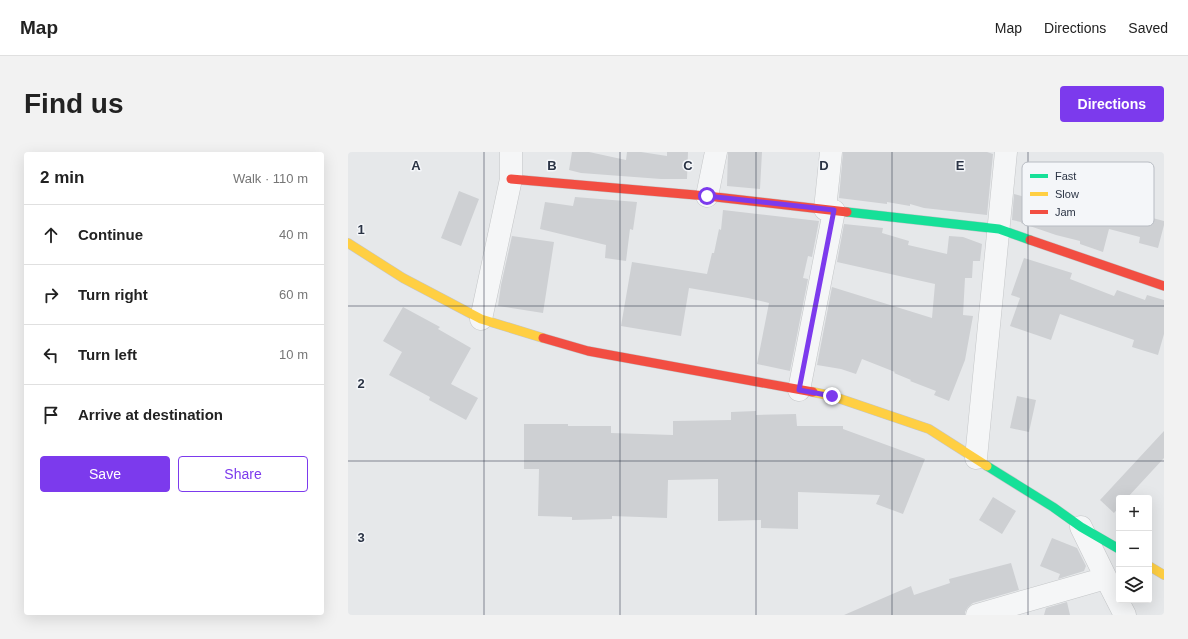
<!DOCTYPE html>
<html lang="en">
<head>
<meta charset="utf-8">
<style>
  :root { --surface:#fff; --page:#f2f2f2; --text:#222; --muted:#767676; --line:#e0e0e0; --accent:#7c3aed }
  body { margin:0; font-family:Arial,sans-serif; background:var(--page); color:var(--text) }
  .controls { position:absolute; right:12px; bottom:12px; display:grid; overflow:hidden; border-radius:4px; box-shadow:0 4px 16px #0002 }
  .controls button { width:36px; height:36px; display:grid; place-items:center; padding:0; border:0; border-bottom:1px solid var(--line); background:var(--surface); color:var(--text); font:20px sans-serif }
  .stop { position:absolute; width:12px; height:12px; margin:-9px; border:3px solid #7c3aed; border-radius:50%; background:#fff }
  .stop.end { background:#7c3aed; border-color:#fff; box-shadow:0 1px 4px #0008 }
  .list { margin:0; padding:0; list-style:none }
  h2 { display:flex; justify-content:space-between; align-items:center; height:52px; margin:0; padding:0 16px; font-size:17px }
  h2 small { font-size:13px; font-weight:400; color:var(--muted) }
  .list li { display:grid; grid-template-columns:26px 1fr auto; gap:12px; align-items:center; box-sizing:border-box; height:60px; padding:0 16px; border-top:1px solid var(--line) }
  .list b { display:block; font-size:15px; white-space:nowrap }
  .list em { font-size:13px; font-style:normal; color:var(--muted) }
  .actions { display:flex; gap:8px; padding:12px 16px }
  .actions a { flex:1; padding:9px 0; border:1px solid var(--accent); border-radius:4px; text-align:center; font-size:14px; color:var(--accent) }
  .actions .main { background:var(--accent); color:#fff }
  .icon { flex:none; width:22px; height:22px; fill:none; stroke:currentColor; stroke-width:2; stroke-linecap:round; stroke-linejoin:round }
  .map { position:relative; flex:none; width:816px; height:463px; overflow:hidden; border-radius:4px }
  header { display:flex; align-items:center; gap:24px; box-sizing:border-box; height:56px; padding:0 20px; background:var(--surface); border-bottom:1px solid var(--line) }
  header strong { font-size:19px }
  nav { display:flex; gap:22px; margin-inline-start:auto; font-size:14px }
  .intro { display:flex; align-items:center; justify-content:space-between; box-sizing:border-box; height:96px; padding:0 24px }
  h1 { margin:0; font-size:28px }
  .button { padding:10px 18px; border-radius:4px; background:var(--accent); color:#fff; font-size:14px; font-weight:700 }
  main { display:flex; gap:24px; padding:0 24px }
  aside { flex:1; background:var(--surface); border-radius:4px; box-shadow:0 4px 16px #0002 }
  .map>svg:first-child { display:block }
  .building { fill:#ced0d3 }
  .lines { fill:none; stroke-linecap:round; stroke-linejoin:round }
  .street-casing { stroke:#c4c6c8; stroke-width:23 }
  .fast-casing { stroke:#c4c6c8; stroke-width:10 }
  .slow-casing { stroke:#c4c6c8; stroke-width:10 }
  .jam-casing { stroke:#c4c6c8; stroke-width:10 }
  .street { stroke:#f5f6f7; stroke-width:22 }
  .fast { stroke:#16e098; stroke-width:9 }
  .slow { stroke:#ffcf43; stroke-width:9 }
  .jam { stroke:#f24e42; stroke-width:9 }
  .route { stroke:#7c3aed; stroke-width:5 }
  .grid { fill:none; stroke:#2b3445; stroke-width:1; stroke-opacity:0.55 }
  .key { fill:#f4f6f9; stroke:#b8bcc3; stroke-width:1 }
  .key-label { font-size:11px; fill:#2b3445 }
  .grid-label { font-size:13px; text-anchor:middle; font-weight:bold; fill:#2b3445; stroke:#f4f6f9; stroke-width:3; stroke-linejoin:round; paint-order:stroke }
</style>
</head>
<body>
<header>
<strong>Map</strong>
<nav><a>Map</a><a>Directions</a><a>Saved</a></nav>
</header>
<div class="intro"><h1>Find us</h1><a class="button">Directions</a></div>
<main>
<aside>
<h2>2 min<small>Walk · 110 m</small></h2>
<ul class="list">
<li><svg class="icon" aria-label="ahead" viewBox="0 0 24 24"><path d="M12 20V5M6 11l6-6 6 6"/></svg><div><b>Continue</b></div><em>40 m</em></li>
<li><svg class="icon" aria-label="right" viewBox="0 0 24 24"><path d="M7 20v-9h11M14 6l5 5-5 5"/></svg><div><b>Turn right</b></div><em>60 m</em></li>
<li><svg class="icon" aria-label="left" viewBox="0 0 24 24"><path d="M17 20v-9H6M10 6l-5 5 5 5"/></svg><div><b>Turn left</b></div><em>10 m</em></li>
<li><svg class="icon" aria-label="arrive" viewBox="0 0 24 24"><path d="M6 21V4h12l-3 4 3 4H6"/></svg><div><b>Arrive at destination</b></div></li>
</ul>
<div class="actions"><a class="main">Save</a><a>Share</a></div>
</aside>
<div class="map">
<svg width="816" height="463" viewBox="0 0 816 463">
  <rect width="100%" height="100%" fill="#e6e8ea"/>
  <path class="building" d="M 224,0 L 241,0 L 278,8 L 279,0 L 293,0 L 319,4 L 319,0 L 340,0 L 339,27 L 313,27 L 233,21 L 221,18 Z
    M 380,0 L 414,0 L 412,37 L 379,34 Z
    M 495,0 L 639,0 L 645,2 L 639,63 L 576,56 L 562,52 L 562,54 L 539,50 L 539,52 L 491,46 Z
    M 680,27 L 698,30 L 697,35 L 746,46 L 747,42 L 768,48 L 768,49 L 791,55 L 789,62 L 816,69 L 816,73 L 810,96 L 791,91 L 792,85 L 761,77 L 755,100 L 732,92 L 732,89 L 708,83 L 673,71 L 673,70 L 664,68 L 666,42 L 677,45 Z
    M 111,39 L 131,47 L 113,94 L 93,86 Z
    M 227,45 L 289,50 L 285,78 L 282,77 L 278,109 L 257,106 L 258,93 L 192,77 L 197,50 L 225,54 Z
    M 375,58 L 471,69 L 464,105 L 460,104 L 455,126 L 460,127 L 442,219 L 409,212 L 421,151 L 400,146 L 341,136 L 333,184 L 273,174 L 284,110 L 359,122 L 364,101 L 366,101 L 371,77 L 373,78 Z
    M 496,72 L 535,76 L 534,81 L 561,89 L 560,93 L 599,102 L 601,84 L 615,85 L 634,92 L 632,109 L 625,109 L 624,126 L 617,126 L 615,163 L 625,164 L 617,208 L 601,249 L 586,243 L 588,239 L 562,229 L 563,228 L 546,221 L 547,220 L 514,207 L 508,222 L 493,217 L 469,213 L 484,135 L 584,166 L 587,132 L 489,110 Z
    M 164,84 L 206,90 L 195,161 L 150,154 L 153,133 Z
    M 676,106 L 724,121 L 722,127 L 766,144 L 769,138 L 797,148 L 799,143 L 816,148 L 816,182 L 810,203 L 784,195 L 786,188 L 712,162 L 703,188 L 662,174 L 672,146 L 663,143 Z
    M 55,155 L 92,175 L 90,177 L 123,196 L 103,232 L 130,246 L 118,268 L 81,248 L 82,245 L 41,223 L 54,200 L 35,189 Z
    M 669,244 L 688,248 L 681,280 L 662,276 Z
    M 408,259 L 408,263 L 448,262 L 449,274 L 495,274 L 495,277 L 577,307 L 555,362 L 528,352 L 532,343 L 450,340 L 450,377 L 413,376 L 413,368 L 370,369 L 370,327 L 320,328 L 319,366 L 264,364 L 264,367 L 224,368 L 224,365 L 190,364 L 191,317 L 176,317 L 176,272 L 220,272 L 220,274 L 263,274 L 263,281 L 325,283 L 325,269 L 383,268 L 383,260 Z
    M 816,279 L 816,306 L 779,346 L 771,346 L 771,355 L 766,361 L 752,348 Z
    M 645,345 L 668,359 L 654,382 L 631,368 Z
    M 704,386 L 729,396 L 738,414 L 736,419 L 710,427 L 712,422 L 692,414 Z
    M 663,411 L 671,438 L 625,451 L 620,455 L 617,460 L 617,463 L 496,463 L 563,434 L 566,443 L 602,431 L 601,427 Z
    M 719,450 L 722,463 L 696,463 L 698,456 Z"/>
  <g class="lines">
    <defs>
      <path id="street" d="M 359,44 L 368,0
        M 477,57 L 483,0
        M 133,167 L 163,27 L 163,0
        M 451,238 L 486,59
        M 628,306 L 658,0
        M 733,375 L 758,426 L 777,463
        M 629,463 L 758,426"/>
      <path id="fast" d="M 499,60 L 651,77 L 682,88
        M 639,314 L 705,355 L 733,375 L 771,397"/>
      <path id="slow" d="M 0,91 L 55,126 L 133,167 L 195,186
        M 465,240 L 484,244 L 581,277 L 639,314
        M 801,414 L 816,423"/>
      <path id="jam" d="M 163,27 L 359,44 L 499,60
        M 682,88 L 816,134
        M 195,186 L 240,199 L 465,240"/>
    </defs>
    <use href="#street" class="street-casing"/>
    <use href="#fast" class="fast-casing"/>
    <use href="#slow" class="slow-casing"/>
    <use href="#jam" class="jam-casing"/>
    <use href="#street" class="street"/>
    <use href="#fast" class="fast"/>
    <use href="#slow" class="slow"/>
    <use href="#jam" class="jam"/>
  </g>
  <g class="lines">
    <path class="route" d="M 359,44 L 486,58 L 451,238 L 484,244"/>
  </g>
  <path class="grid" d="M 136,0 L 136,463M 272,0 L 272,463M 408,0 L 408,463M 544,0 L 544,463M 680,0 L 680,463M 0,154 L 816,154M 0,309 L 816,309"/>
  <rect x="674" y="10" width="132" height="64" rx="6" class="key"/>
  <rect x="682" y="22" width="18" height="4" fill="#16e098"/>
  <rect x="682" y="40" width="18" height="4" fill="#ffcf43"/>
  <rect x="682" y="58" width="18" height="4" fill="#f24e42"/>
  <g class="key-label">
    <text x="707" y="28">Fast</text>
    <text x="707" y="46">Slow</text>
    <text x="707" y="64">Jam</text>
  </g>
  <g class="grid-label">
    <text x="68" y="18">A</text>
    <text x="204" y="18">B</text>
    <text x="340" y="18">C</text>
    <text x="476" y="18">D</text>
    <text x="612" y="18">E</text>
    <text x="13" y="82">1</text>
    <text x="13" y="236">2</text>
    <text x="13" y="390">3</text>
  </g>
</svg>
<div class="controls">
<button>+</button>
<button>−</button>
<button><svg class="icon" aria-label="layers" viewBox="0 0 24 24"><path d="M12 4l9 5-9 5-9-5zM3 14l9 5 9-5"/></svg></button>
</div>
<div class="stop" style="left:359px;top:44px"></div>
<div class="stop end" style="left:484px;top:244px"></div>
</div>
</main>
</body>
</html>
